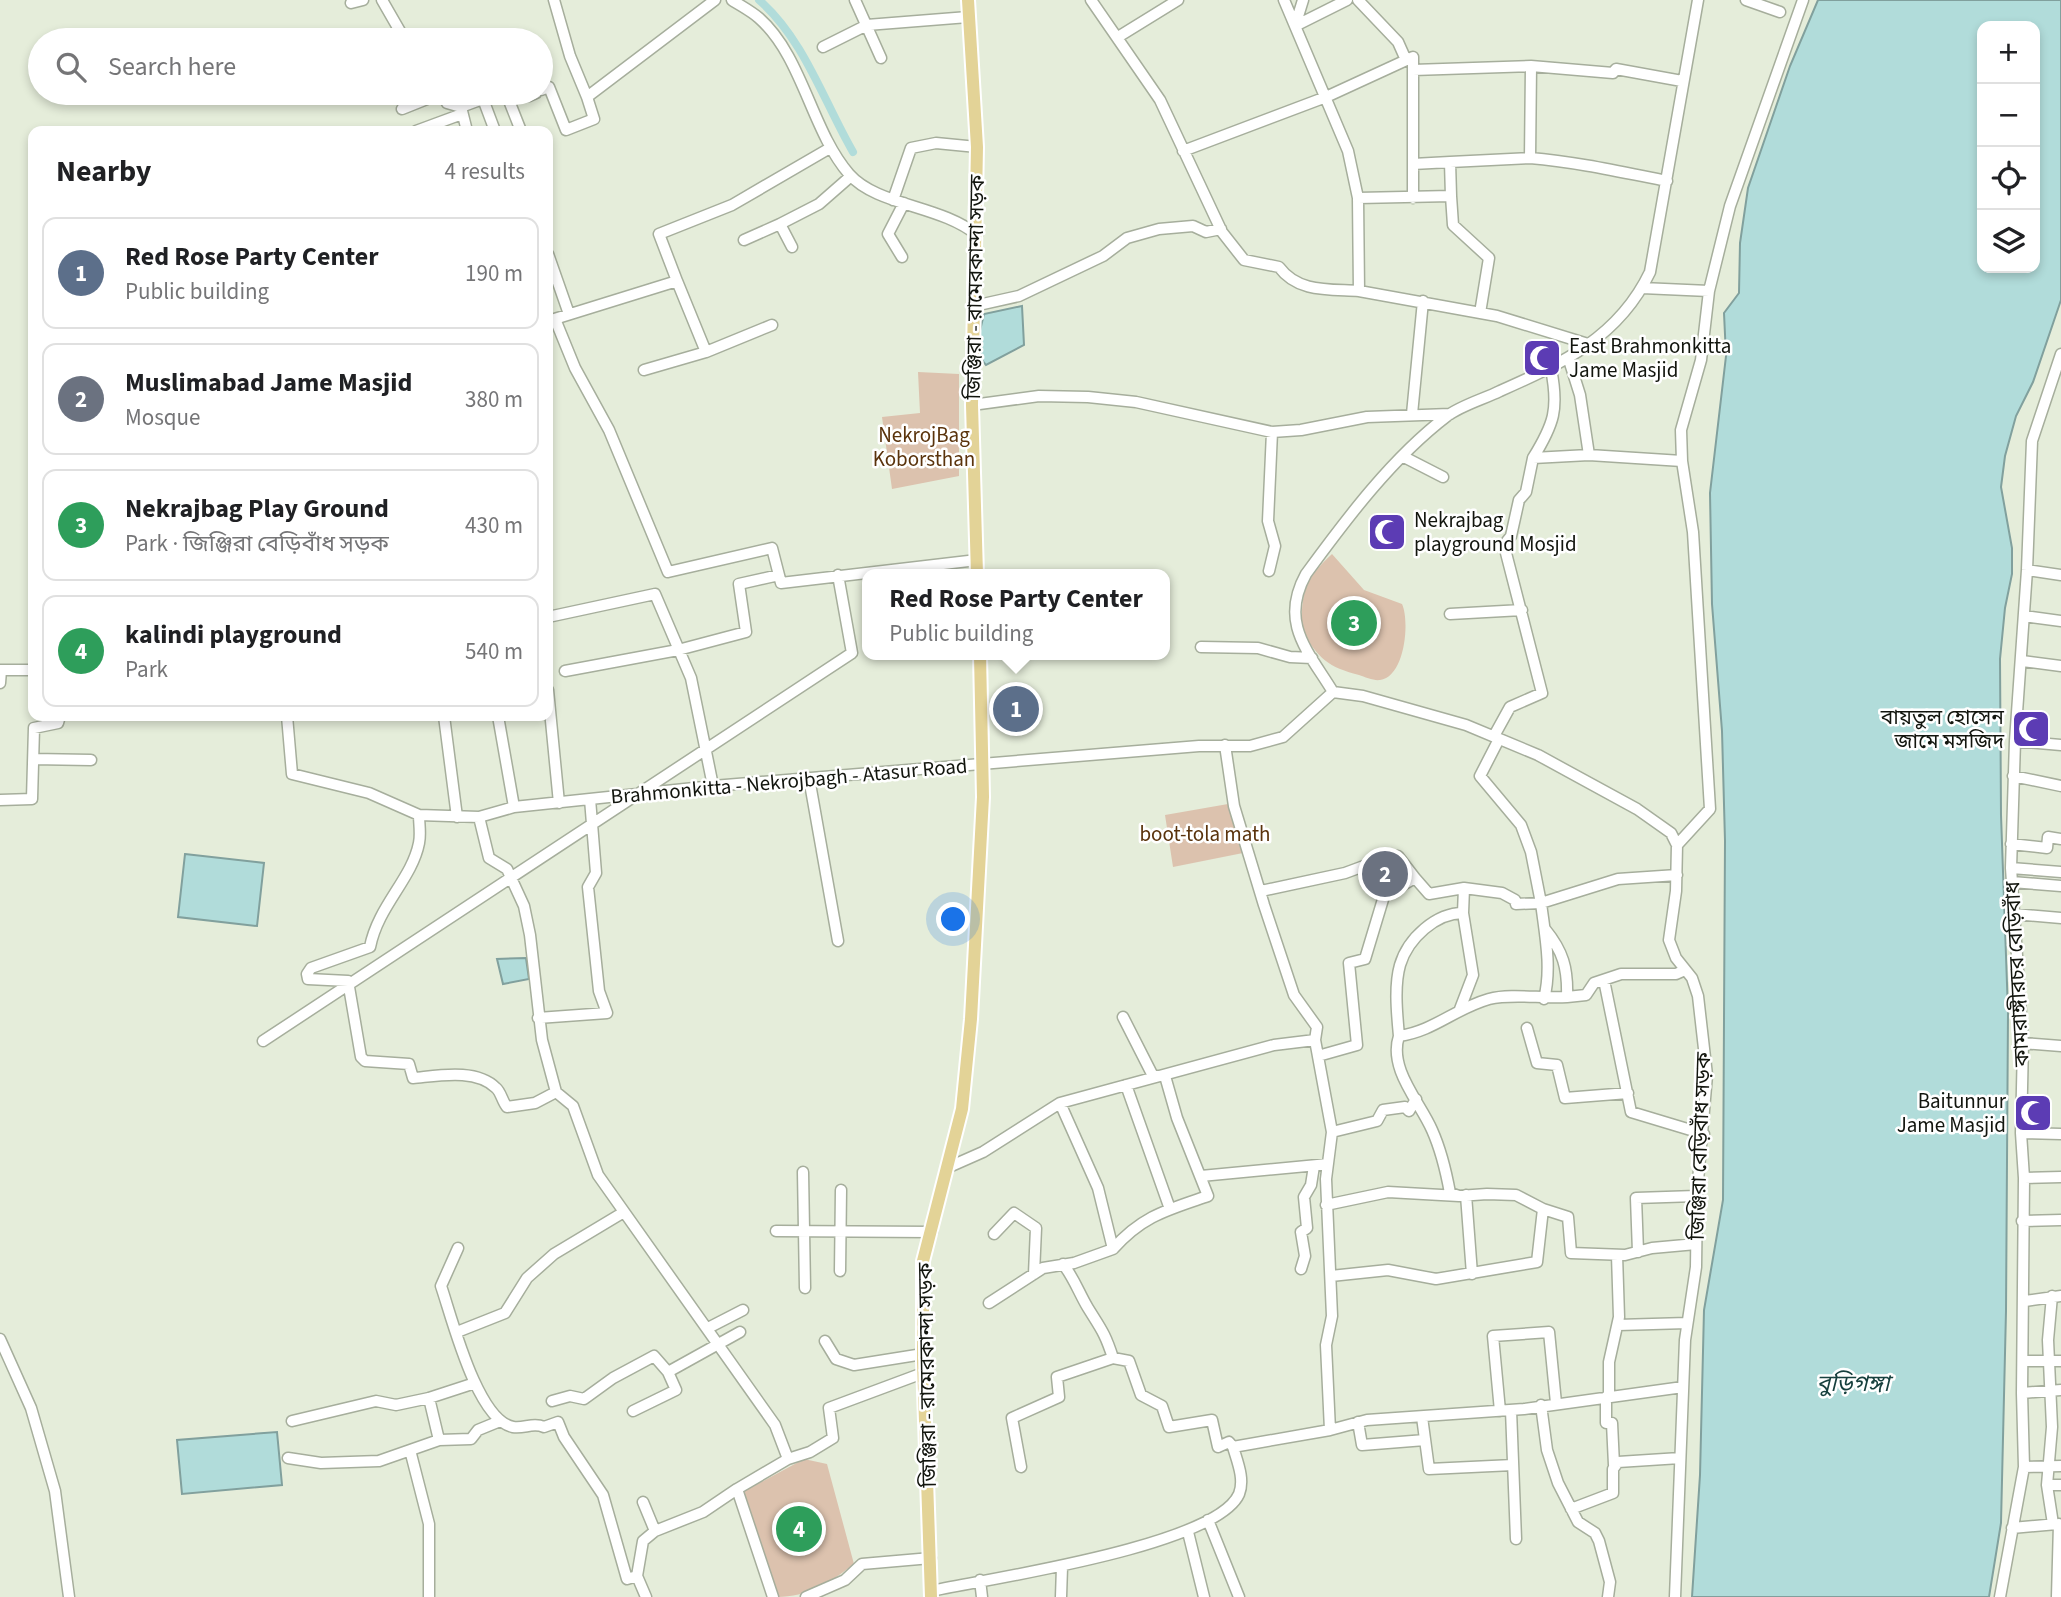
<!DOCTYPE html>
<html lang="en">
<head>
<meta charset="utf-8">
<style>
  :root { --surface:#fff; --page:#f6f6f6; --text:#202124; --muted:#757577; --line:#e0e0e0; --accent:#5c3cb4 }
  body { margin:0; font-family:"Source Sans 3","Noto Sans Bengali",sans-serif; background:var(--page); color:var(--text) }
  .controls { position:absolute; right:21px; top:21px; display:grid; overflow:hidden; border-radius:14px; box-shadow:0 4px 10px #0003 }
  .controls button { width:63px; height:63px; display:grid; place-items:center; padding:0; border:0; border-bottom:2px solid var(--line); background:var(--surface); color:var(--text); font:35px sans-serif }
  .you { position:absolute; left:954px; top:920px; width:24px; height:24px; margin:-18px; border:5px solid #fff; border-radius:50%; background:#1a73e8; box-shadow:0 0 0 10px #1a73e833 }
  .badge { display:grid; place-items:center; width:46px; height:46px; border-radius:50%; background:var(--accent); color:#fff; font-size:23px; font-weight:700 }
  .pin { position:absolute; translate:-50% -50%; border:4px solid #fff; box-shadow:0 2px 7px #0006 }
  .popup { position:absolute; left:862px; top:569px; width:308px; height:91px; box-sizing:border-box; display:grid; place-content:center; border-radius:14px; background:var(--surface); filter:drop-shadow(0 2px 5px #0005); font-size:23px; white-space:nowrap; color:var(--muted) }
  .popup b { font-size:26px; color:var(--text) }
  .popup::after { content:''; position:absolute; left:50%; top:100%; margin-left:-14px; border:14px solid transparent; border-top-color:var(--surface) }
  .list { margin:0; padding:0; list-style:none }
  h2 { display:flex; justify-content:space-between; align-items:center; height:91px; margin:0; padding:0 28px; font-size:30px }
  h2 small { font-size:23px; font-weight:400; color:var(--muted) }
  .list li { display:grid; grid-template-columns:46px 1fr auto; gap:21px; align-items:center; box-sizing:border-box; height:112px; margin:0 14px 14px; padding:0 14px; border:2px solid var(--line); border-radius:14px }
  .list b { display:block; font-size:26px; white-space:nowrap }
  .list p { margin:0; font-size:23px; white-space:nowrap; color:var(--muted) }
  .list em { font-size:23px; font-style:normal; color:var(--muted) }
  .icon { flex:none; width:38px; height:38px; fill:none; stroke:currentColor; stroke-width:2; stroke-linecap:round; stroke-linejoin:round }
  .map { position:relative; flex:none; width:2061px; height:1597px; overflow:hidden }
  .search { position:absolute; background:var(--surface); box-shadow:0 4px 10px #0003; left:28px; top:28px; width:525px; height:77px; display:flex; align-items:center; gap:18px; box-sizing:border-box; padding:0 24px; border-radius:38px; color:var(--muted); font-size:26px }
  .panel { position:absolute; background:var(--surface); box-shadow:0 4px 10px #0003; left:28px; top:126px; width:525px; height:595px; border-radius:14px }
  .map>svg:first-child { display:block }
  .green { fill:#dcc2ae }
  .water { fill:#b1dcda; stroke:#81a09d; stroke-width:2; fill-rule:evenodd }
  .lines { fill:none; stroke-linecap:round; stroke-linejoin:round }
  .canal { stroke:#b1dcda; stroke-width:8 }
  .minor-casing { stroke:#a6ae9c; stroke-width:13 }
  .major-casing { stroke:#fff; stroke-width:16 }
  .minor { stroke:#fff; stroke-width:10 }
  .major { stroke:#e3d397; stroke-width:12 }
  .labels { text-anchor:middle; stroke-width:5; stroke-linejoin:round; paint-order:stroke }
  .street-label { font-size:21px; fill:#12150e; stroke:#fff }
  .poi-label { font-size:21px; fill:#12150e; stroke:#fff; text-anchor:start }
  .park-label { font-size:21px; fill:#5a330c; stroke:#fff }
  .water-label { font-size:23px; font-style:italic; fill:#17403e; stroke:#fff }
</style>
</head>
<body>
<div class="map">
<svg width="2061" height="1597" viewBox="0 0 2061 1597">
  <rect width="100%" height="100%" fill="#e5edda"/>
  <path class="green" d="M 918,372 L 959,374 L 959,476 L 892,489 L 882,417 L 920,413 Z
    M 1332,554 L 1364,590 L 1402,604 C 1410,621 1405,677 1380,680 C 1374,681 1365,677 1359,675 C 1328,667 1319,659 1302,631 C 1301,593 1304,580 1332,554 Z
    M 1228,804 L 1243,853 L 1173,867 L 1165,815 Z
    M 804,1459 L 827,1464 L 854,1564 C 831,1582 807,1597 777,1597 L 741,1493 Z"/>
  <path class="water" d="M 1818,0 L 2061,0 L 2061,300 L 2033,382 L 2016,416 L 2005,456 L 2001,487 L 2012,548 L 2012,574 L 2005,608 L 2000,659 L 2001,815 L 2008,1012 L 2006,1311 L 2001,1523 L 1989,1597 L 1692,1597 L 1700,1475 L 1704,1310 L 1723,1200 L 1725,841 L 1722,731 L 1712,604 L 1710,493 L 1726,356 L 1724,313 L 1739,293 L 1740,243 L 1748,188 L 1790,66 ZM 2035,26 L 2035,268 L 1982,268 L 1982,26 Z
    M 1022,306 L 1024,345 L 986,365 L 975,351 L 984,314 Z
    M 185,854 L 264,863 L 257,926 L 178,917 Z
    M 526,958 L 529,979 L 503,984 L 497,959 Z
    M 277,1432 L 282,1485 L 182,1494 L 177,1440 Z"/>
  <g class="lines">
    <path class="canal" d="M 759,0 C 804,39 824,102 853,152"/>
    <defs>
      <path id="minor" d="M 382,0 L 405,40
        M 554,0 L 570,56 L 587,97 L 715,0
        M 732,0 C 741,6 751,11 759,18 C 803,57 811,130 849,174 C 877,206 941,205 977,235
        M 855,0 L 881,58
        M 1091,0 L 1160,100 L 1222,232 L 1244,260 L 1279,267 C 1298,293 1330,289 1359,291
        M 1284,0 L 1348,151 L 1358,198 L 1359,291 L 1497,316 L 1588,344
        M 1358,0 L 1398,42 L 1406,60
        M 1746,0 L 1780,12
        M 351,3 L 363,0
        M 1295,26 L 1347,0
        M 1295,26 L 1303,0
        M 1118,37 L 1178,0
        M 823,47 L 867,25 L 968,17
        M 1531,66 L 1530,158 C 1577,162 1621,172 1667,181
        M 1413,70 L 1531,66 L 1613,73 L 1616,69 L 1682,81
        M 541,90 L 549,87 L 566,130 L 594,119 L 587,97
        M 506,93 L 521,131
        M 528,93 L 529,96 L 536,93
        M 483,99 L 495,131
        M 402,109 L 442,93 L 447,103 L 461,107
        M 416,131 L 462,114
        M 467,131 L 461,107 L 499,93
        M 1183,151 L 1326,97 L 1413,57 L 1413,198
        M 1450,162 L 1530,158
        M 1451,196 L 1453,225 L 1489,258 L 1480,313
        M 1358,198 L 1451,196 L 1450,162 L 1413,164
        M 893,200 L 911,148 L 936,143 L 977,147
        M 744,240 L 780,224
        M 792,247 L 780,224 L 819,204 L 851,176
        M 548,254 L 569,314
        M 902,257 L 888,234 L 904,203
        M 1642,288 L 1709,291 L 1701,360 L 1681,430 L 1682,461 L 1693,532 L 1710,809 L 1677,845
        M 1709,291 L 1730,206 L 1803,0
        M 974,306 L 1019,296 L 1103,256 L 1127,238 L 1159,229 L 1193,226 L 1206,232 L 1221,229
        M 555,319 L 575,368 L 609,430 L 668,572 L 772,548 L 781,583 L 977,560
        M 548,321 L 677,281 L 659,234 L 732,205 L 830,148
        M 706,352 L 772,325
        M 644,370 L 706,352 L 677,281
        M 972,405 L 1039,396 L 1088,397 L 1136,402 L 1272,432 L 1301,430 L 1367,417 L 1450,414
        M 1412,414 L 1423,301
        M 1589,455 L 1682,461
        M 1402,456 L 1443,477
        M 1533,458 C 1554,424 1559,409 1551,369
        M 2027,570 L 2061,575
        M 1269,571 L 1275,546 L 1268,521 L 1272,432
        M 1450,614 L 1522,610
        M 2024,616 L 2061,621
        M 548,617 L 655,594 L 691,678 L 713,786
        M 1201,647 L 1258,648 L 1290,657 L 1312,658
        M 2022,661 L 2061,666
        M 565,671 L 678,650 L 746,632 L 739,584 L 779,575
        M 0,683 L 1,670 L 33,670
        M 548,690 L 559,803
        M 287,716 L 292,774 L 369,793 L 419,815 L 479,817 L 514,807 L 713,786 L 1199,746 L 1250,746 L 1283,737 L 1333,692
        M 444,716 L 457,817
        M 498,716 L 514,807
        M 1494,736 L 1510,707 L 1542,693 L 1506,553 L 1507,541 L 1511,536 L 1519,500 L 1526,492 L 1533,458 L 1589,455 L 1580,395 L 1569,360
        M 1499,739 L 1480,776 L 1521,825 L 1531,852 L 1541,903 L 1618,879 L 1677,875
        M 2015,741 L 2061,745
        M 1225,745 L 1234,806 L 1264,905 L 1294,995 L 1317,1027 L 1315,1040
        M 33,759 L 91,760
        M 2013,776 L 2061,786
        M 809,778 L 838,941
        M 0,800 L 32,799 L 34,728 L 58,723 L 60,716
        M 419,815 C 419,824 421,834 419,843 C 412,879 378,906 370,947 L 311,968 L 307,974 L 308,979 L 348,981 L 361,1057 L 365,1061 L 409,1064 L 413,1078 C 437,1076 476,1068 496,1088 C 501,1092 502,1101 507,1107 L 535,1103 L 556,1092
        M 479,817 L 489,858 L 507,869 L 524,906 L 530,935 L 542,1040 L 556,1092 L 573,1106 L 598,1175 L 775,1425 L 788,1459 L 737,1489 L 773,1597
        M 2011,844 L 2047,848 L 2048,837 L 2061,839
        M 2011,868 L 2061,872
        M 1415,878 L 1429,894 L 1464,888 L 1463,913 L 1473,975 L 1460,1009
        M 2012,882 L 2061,886
        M 1464,888 L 1502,893 L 1515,900 L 1516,904 L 1541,903 C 1545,935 1552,968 1544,999
        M 1261,891 L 1345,873 L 1391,856 L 1398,856 L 1415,878 L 1384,896 L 1365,959 L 1349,963 L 1357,1045 L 1318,1056
        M 2014,914 L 2061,918
        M 1545,929 C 1563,951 1568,968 1567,997 L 1586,995 L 1594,983 L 1621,974 L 1676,974 L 1685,970
        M 1604,980 L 1631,1112 L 1704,1134
        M 538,1018 L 607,1013 L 599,991 L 588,887 L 596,873 L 590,799
        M 1527,1028 L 1537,1063 L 1557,1065 L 1565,1098 L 1628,1093
        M 1399,1036 C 1397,1014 1394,986 1400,965 C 1408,938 1436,913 1463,913
        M 263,1041 L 852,653 L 838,575
        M 2023,1043 L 2061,1046
        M 1126,1085 L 1170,1209
        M 1332,1132 L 1377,1121 L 1383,1110 L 1405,1107 L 1409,1111 L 1416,1099
        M 2021,1133 L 2061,1134
        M 949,1167 L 983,1152 L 1060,1103 L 1274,1045 L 1315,1040 L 1332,1132 L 1326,1179 L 1332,1316 L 1326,1345 L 1330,1430 L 1367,1420 L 1524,1409 L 1683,1387
        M 803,1172 L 805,1288
        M 1201,1176 L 1328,1164
        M 2024,1178 L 2061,1177
        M 1466,1195 L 1472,1274
        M 1459,1196 L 1450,1193 C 1446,1171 1441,1150 1432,1130 C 1420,1102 1388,1069 1399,1036 C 1434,1031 1454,1009 1489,999 C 1512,993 1543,999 1567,997
        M 1326,1205 L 1388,1192 L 1459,1196 L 1487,1194 L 1516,1195 L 1543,1209
        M 2022,1221 L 2061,1220
        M 776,1231 L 932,1232
        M 994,1234 L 1014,1213 L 1036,1228 L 1034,1274
        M 458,1248 L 441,1286 C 452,1318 477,1420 513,1427 C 524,1429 533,1422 544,1427 L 558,1422 L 564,1437 L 603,1495 L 627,1579 L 637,1576 L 643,1541 L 655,1531 L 703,1512 L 737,1489
        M 1113,1249 C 1142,1216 1167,1210 1208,1196 L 1177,1118 L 1165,1076 L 1153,1076 L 1123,1017
        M 1638,1252 L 1636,1198 L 1696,1196
        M 1063,1264 C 1074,1278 1079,1293 1088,1308 C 1101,1329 1105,1333 1113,1358 L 1129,1361 L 1141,1395 L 1162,1406 L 1169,1427 L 1212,1420 L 1218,1447 L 1229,1442 L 1233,1447
        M 1301,1269 L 1305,1256 L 1301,1232 L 1307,1228 L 1304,1197 L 1311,1185 L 1314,1166
        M 840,1271 L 841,1190
        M 1331,1276 L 1388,1270 L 1436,1279 L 1537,1262 L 1543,1209 L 1568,1217 L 1571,1253 L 1625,1255 L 1652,1248 L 1696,1244
        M 2052,1296 L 2048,1340 L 2052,1427 L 2047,1485 L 2053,1524
        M 2025,1301 L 2061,1296
        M 989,1303 L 1043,1268 L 1074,1263 L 1113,1249 L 1098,1188 L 1060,1103
        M 1618,1325 L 1687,1323
        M 708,1328 L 743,1310
        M 457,1332 L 505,1313 L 527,1278 L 554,1254 L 624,1212
        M 0,1339 L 31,1408 L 55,1491 L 69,1597
        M 825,1341 L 836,1359 L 854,1365 L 923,1354
        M 2023,1361 L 2061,1361
        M 668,1372 L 740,1332
        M 2022,1393 L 2061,1390
        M 1606,1397 L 1606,1423 L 1612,1423 L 1614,1465
        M 1609,1397 L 1609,1362 L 1619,1317 L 1617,1255
        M 429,1398 L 439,1440
        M 552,1401 L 570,1396 L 584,1399 L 613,1378 L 654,1356 L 668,1372 L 676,1390 L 633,1411
        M 1541,1405 L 1547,1450 L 1558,1483 L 1578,1522 L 1595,1533 L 1599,1541 L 1610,1582 L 1608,1597
        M 1511,1410 L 1516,1539
        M 1500,1411 L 1493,1336 L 1549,1332 L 1556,1403
        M 1422,1417 L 1429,1469 L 1513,1465
        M 292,1421 L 376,1401 L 396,1405 L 429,1398 L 475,1383
        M 1358,1422 L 1362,1445 L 1425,1440
        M 410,1450 L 429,1524 L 429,1597
        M 288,1458 L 321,1463 L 379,1461 L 439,1440 L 471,1439 L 478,1430 L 500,1421
        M 788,1459 L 810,1452 L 833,1438 L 829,1408 L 923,1373
        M 1021,1467 L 1012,1418 L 1059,1397 L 1057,1377 L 1113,1358
        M 2024,1467 L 2061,1466
        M 2047,1485 L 2061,1485
        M 643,1502 L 655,1531
        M 1571,1509 L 1613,1493 L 1613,1469 L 1618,1462 L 1680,1458
        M 1208,1520 L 1239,1597
        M 2012,1528 L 2057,1524
        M 1188,1532 L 1204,1597
        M 637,1576 L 646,1597
        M 980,1580 L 982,1597
        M 931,1591 C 987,1579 1216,1546 1239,1494 C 1245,1479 1237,1461 1233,1447 L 1330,1430
        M 806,1597 L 845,1580 L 862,1564 L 931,1558
        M 1061,1597 L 1062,1567
        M 1675,1597 L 1685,1340 L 1696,1267 L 1697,1193 L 1707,1075 L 1698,996 L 1692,978 L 1676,958 L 1669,940 L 1676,891 L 1677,845 L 1671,833 L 1637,809 L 1538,755 L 1466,725 L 1363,696 L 1333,692 C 1308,651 1279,623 1306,574 C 1347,518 1392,458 1447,416 C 1462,405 1484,399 1500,391 C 1563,363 1619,337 1650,272 L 1698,0
        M 2000,1597 L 2024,1467 L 2022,1393 L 2024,1178 L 2021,1133 L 2023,1043 L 2011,868 L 2015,741 L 2027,570 L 2032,441 L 2061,354
        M 2057,1597 L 2059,1524"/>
      <path id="major" d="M 968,0 L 977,147 L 972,405 L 977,574
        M 931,1597 L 923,1362 L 923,1261 L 962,1109 L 971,1019 L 983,797 L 980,655"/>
    </defs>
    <use href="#minor" class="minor-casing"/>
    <use href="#major" class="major-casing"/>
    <use href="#minor" class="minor"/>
    <use href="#major" class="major"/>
  </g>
  <defs>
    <symbol id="mosque-square" viewBox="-11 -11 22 22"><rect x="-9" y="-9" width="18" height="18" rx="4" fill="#5c3cb4" stroke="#fff"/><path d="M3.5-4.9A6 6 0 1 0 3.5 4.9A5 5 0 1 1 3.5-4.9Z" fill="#fff"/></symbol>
  </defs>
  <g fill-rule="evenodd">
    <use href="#mosque-square" x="1520" y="336" width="44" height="44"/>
    <use href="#mosque-square" x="1365" y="510" width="44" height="44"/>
    <use href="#mosque-square" x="2009" y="707" width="44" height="44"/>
    <use href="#mosque-square" x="2011" y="1091" width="44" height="44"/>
  </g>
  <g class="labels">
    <g class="street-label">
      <text transform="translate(975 287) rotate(-89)" y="7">জিঞ্জিরা - রামেরকান্দা সড়ক</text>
      <text transform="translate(789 781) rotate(-5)" y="7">Brahmonkitta - Nekrojbagh - Atasur Road</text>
      <text transform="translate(2017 974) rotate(-93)" y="7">কামরাঙ্গীরচর বেড়িবাঁধ</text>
      <text transform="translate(1700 1146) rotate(-88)" y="7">জিঞ্জিরা বেড়িবাঁধ সড়ক</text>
      <text transform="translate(927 1375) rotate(-91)" y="7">জিঞ্জিরা - রামেরকান্দা সড়ক</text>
    </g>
    <g class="poi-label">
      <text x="1569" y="353">East Brahmonkitta<tspan x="1569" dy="24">Jame Masjid</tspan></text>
      <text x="1414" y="527">Nekrajbag<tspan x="1414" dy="24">playground Mosjid</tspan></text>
      <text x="2004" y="724" text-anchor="end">বায়তুল হোসেন<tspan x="2004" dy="24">জামে মসজিদ</tspan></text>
      <text x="2006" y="1108" text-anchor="end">Baitunnur<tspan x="2006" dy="24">Jame Masjid</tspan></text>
    </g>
    <g class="park-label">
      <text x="924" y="442">NekrojBag<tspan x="924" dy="24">Koborsthan</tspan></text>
      <text x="1205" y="841">boot-tola math</text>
    </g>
    <g class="water-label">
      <text x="1853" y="1391">বুড়িগঙ্গা</text>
    </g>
  </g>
</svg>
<div class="controls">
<button>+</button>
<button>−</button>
<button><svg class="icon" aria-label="locate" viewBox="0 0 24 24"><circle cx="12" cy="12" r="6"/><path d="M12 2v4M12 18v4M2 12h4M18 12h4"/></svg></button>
<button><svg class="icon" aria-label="layers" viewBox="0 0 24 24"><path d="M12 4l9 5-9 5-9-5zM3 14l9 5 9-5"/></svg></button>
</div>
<div class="you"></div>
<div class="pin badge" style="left:1016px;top:709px;background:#5c6f8a">1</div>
<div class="popup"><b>Red Rose Party Center</b>Public building</div>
<div class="pin badge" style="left:1385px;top:874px;background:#6b7280">2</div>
<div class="pin badge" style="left:1354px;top:623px;background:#2e9e5b">3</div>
<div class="pin badge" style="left:799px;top:1529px;background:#2e9e5b">4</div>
<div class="search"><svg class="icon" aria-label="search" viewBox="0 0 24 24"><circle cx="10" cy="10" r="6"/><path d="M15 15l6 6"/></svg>Search here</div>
<section class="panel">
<h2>Nearby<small>4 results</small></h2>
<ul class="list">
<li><span class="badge" style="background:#5c6f8a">1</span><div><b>Red Rose Party Center</b><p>Public building</p></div><em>190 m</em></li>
<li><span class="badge" style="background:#6b7280">2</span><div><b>Muslimabad Jame Masjid</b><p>Mosque</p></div><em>380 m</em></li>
<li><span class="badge" style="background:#2e9e5b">3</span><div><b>Nekrajbag Play Ground</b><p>Park · জিঞ্জিরা বেড়িবাঁধ সড়ক</p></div><em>430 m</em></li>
<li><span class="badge" style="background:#2e9e5b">4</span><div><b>kalindi playground</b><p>Park</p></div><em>540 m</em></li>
</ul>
</section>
</div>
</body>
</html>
